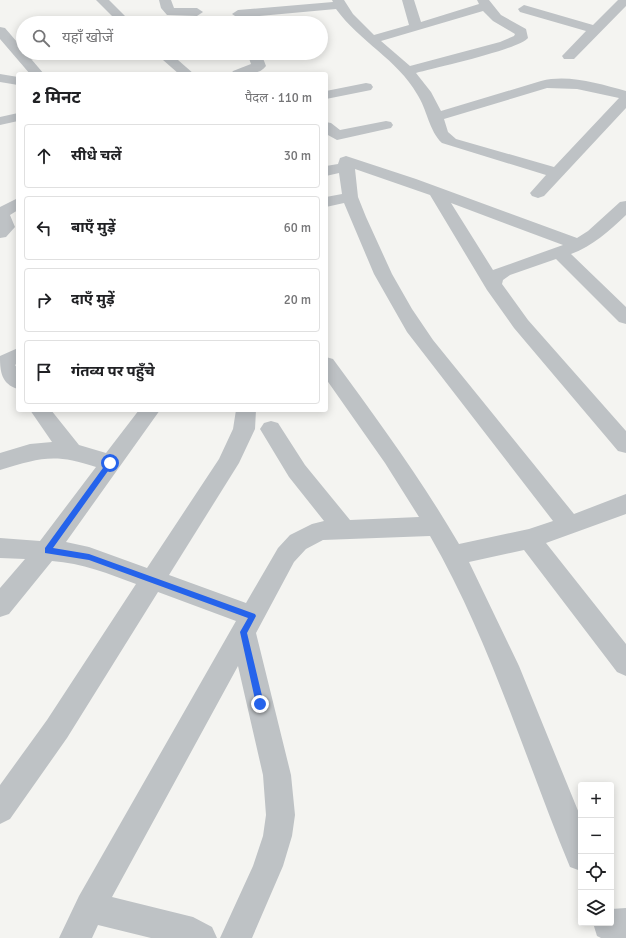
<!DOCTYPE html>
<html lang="hi">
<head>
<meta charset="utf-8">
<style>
  :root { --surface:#fff; --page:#f2f2f2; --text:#202124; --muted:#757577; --line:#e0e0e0 }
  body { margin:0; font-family:Signika,"Noto Sans Devanagari",sans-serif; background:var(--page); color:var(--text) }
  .controls { position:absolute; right:12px; bottom:12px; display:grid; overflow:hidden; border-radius:4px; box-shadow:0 2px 10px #0003 }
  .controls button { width:36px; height:36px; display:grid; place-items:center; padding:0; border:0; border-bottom:1px solid var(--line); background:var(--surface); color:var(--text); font:20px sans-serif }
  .stop { position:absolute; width:12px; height:12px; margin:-9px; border:3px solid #2563eb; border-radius:50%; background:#fff }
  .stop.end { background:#2563eb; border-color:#fff; box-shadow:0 1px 4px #0008 }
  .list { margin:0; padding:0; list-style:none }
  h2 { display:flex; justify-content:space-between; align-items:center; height:52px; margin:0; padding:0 16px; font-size:17px }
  h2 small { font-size:13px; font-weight:400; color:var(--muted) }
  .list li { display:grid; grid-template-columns:26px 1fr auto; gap:12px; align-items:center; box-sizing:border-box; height:64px; margin:0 8px 8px; padding:0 8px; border:1px solid var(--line); border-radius:4px }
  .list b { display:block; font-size:15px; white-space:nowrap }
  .list em { font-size:13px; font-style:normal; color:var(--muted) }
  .icon { flex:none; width:22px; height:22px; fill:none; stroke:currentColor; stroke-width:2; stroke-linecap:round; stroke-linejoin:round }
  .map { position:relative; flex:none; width:626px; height:938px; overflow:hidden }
  .search { position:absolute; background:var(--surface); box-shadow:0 2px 10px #0003; left:16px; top:16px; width:312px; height:44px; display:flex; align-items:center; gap:10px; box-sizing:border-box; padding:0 14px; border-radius:22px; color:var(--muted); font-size:15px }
  .panel { position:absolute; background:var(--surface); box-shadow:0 2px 10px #0003; left:16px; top:72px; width:312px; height:340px; border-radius:4px }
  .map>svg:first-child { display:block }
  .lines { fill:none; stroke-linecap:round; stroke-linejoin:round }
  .minor { fill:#bec2c5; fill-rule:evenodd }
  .route { fill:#2563eb }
</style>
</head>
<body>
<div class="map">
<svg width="626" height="938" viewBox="0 0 626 938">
  <rect width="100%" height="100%" fill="#f4f4f1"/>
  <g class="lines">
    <path class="minor" d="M 96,0 L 109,0 L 132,23 L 119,23 Z
      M 159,0 L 171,0 L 174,8 L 197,8 L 203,12 L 197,16 L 167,15 L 161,8 Z
      M 332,0 L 344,0 L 353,14 L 374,35 L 409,25 L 402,0 L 414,0 L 421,22 L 479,4 L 477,0 L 489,0 L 501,15 L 526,29 L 528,38 C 520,49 435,68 416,73 L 431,92 L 441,111 L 541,81 C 569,74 599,84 626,91 L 626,108 L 544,196 L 538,198 L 532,196 L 530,193 L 546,175 L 442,143 C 429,131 427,109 417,94 C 398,60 359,41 336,9 L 238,18 L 232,14 L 238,10 L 333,2 ZM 483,11 L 493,21 L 515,34 L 514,36 L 500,42 L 410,66 L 381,41 ZM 547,88 L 577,89 L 619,98 L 554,167 L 456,139 L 448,132 L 444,119 Z
      M 618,0 L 626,0 L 626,6 L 574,59 L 564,59 L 562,56 L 586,31 L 520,12 L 518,9 L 524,5 L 593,25 Z
      M 0,27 L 5,28 L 23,49 L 23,53 L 26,53 L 44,74 L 30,74 L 0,39 Z
      M 155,53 L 170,53 L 194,74 L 179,74 Z
      M 247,53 L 261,53 L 266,66 C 259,76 242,74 231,74 L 233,71 L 251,64 Z
      M 0,74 L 18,77 L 18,85 L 0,82 Z
      M 366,83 L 371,84 L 373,87 L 371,90 L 326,99 L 326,91 Z
      M 18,113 L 18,121 L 0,125 L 0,117 Z
      M 386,121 L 391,122 L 393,125 L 391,128 L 337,140 L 326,134 L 326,122 L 331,123 L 340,130 Z
      M 346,156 L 416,179 L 577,238 L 588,231 L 620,202 L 626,201 L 626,215 C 609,231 593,246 571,254 L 626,307 L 626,324 L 619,322 L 556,259 L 510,275 L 503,280 L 502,284 L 528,320 L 626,431 L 626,453 L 618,451 L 514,328 L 487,290 L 430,195 L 355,169 L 358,197 L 366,217 L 392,274 L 412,309 L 433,340 L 574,514 L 626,494 L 626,514 L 546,543 L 626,644 L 626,676 L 617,672 L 524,550 L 469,562 L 519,666 L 581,818 L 581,871 L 570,867 C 524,756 490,640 430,536 L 323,540 L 306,549 L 294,562 L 256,633 L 291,775 L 295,815 L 292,836 L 283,866 L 252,938 L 220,938 L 253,866 L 263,836 L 266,815 L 263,775 L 238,666 L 112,897 L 193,917 L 212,927 L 217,938 L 151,938 L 98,925 L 92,938 L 59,938 L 79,896 L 236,621 L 158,592 L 67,738 L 10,819 L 0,824 L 0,785 L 47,720 L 136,584 C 109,574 82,563 52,561 L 9,614 L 0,617 L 0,588 L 25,559 L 0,558 L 0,538 L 40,541 L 96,467 C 54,453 40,458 0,470 L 0,453 L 30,444 L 52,442 L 30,410 L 51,410 L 79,445 L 106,453 L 139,410 L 160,410 L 66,542 L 89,547 L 147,568 L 219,459 L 233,429 L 236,410 L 256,410 L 255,429 L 239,463 L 169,575 L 246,603 L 278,548 L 290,535 L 312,524 L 324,521 L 289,477 L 260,429 L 264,423 L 271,421 L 278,423 L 305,465 L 350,520 L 419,517 L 385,463 L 326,379 L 326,357 L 333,359 C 377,419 421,479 459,544 L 529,529 L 553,521 L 407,332 L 374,274 L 344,203 L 326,207 L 326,197 L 342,194 L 339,173 L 326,176 L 326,166 L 338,164 L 340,158 ZM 451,203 L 563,245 L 493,270 Z
      M 18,198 L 18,210 L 10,215 L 15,227 L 6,237 L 0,238 L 0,207 Z
      M 18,348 L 18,363 L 15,365 L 18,369 L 18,389 C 1,384 0,371 0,356 Z
      M 626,908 L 626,938 L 601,938 L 597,936 L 593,923 L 611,923 L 611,909 Z"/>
  </g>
  <path class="route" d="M 110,460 L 114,463 L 113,464 L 53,548 L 89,554 L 255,614 L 256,616 L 247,633 L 264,704 L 263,706 L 257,706 L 256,704 L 240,632 L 248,618 L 89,560 L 45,553 L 45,548 L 108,461 Z"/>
</svg>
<div class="controls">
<button>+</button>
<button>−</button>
<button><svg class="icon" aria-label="locate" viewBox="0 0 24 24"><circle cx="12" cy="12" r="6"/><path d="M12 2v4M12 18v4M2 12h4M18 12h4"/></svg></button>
<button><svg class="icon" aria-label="layers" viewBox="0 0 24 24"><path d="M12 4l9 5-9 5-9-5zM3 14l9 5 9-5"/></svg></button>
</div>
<div class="stop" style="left:110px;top:463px"></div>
<div class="stop end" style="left:260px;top:704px"></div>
<div class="search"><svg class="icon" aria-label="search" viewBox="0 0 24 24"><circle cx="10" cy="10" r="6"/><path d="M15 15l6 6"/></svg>यहाँ खोजें</div>
<section class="panel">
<h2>2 मिनट<small>पैदल · 110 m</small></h2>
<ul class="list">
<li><svg class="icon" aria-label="ahead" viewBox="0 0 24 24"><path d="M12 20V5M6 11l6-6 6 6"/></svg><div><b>सीधे चलें</b></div><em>30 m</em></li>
<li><svg class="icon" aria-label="left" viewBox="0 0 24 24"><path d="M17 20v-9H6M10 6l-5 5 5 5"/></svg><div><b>बाएँ मुड़ें</b></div><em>60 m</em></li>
<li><svg class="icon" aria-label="right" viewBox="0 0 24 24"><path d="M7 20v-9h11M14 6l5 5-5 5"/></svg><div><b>दाएँ मुड़ें</b></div><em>20 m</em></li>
<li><svg class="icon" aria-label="arrive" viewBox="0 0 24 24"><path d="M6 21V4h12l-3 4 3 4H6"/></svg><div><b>गंतव्य पर पहुँचे</b></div></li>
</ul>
</section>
</div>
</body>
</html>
